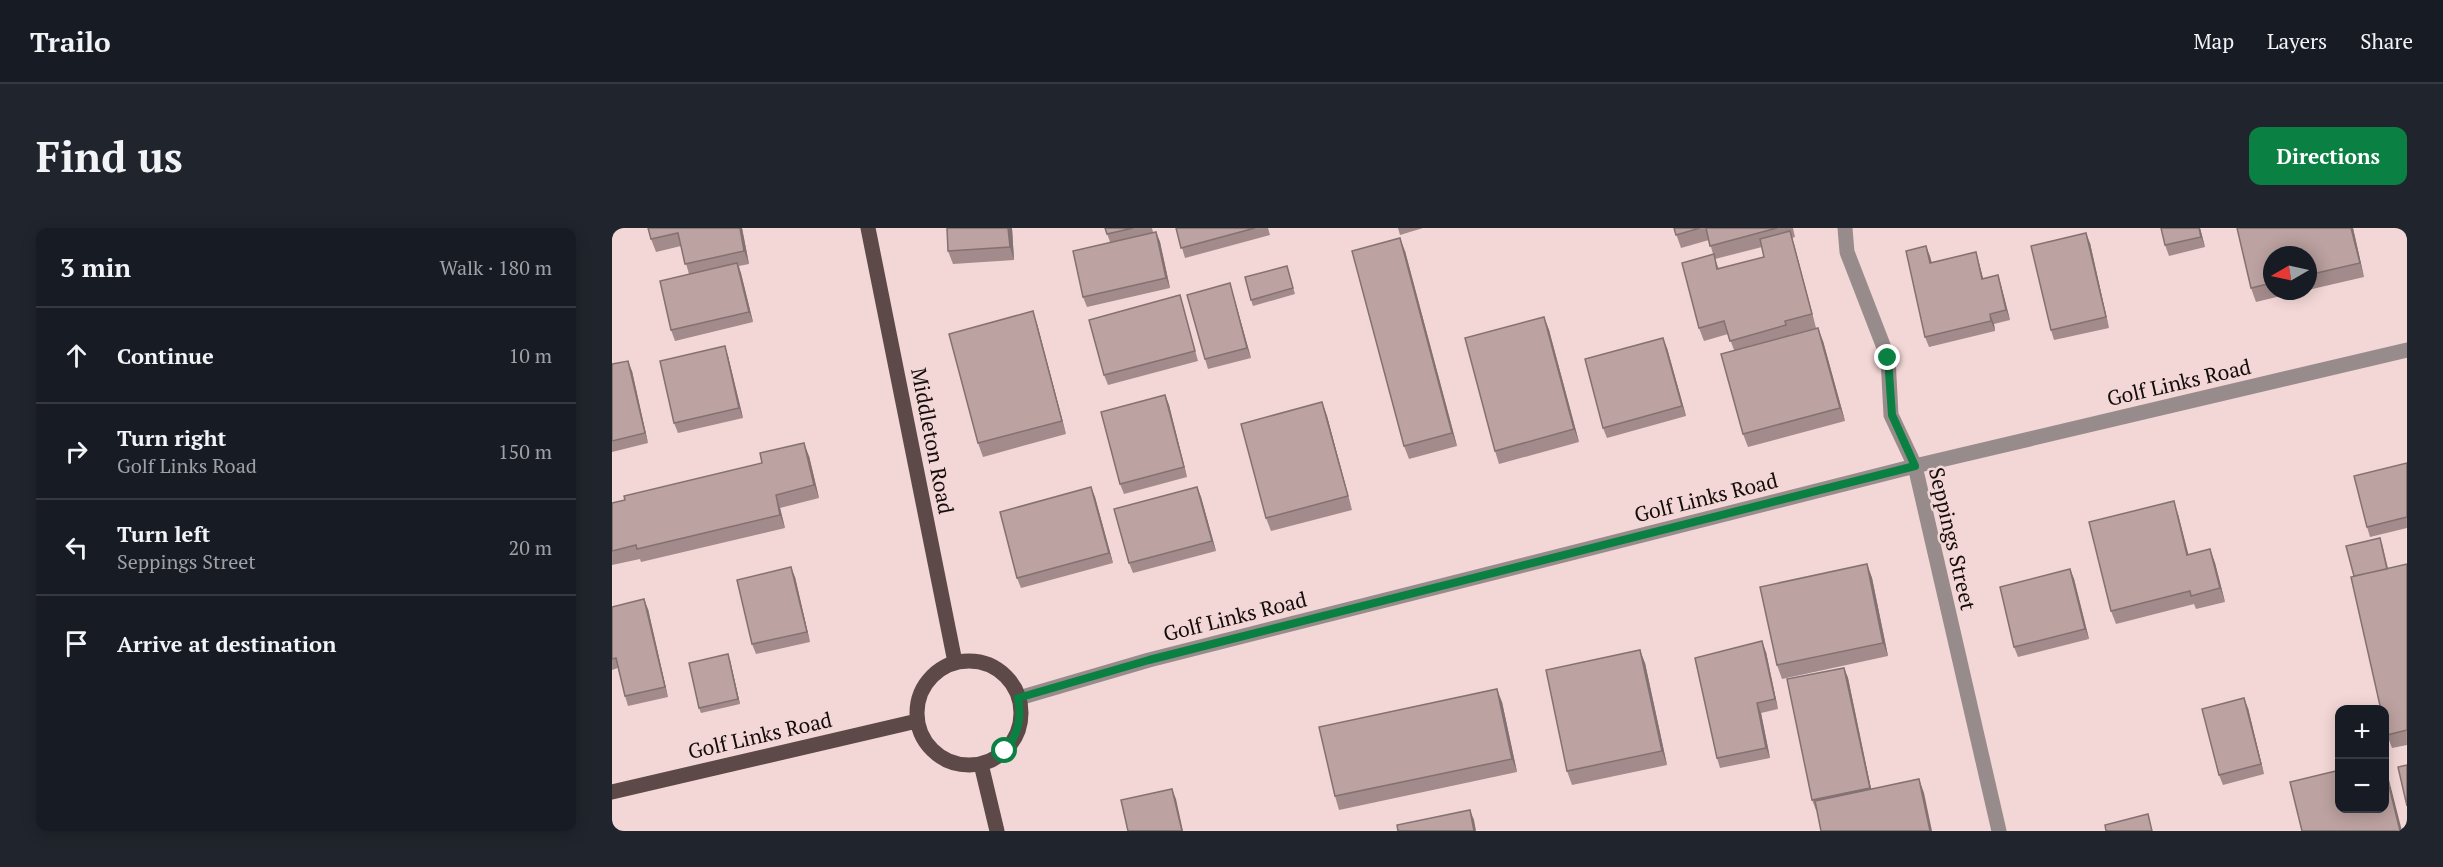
<!DOCTYPE html>
<html lang="en">
<head>
<meta charset="utf-8">
<style>
  :root { --surface:#171b24; --page:#20242c; --text:#f1f3f6; --muted:#9ea1a6; --line:#363941; --accent:#0b8043 }
  body { margin:0; font-family:"PT Serif",serif; background:var(--page); color:var(--text) }
  .controls { position:absolute; right:18px; bottom:18px; display:grid; overflow:hidden; border-radius:12px; box-shadow:0 3px 15px #0003 }
  .controls button { width:54px; height:54px; display:grid; place-items:center; padding:0; border:0; border-bottom:2px solid var(--line); background:var(--surface); color:var(--text); font:30px sans-serif }
  .compass { position:absolute; left:1651px; top:18px; width:54px; height:54px; border-radius:50%; background:var(--surface); box-shadow:0 3px 15px #0003; rotate:261deg }
  .stop { position:absolute; width:18px; height:18px; margin:-14px; border:4px solid #0b8043; border-radius:50%; background:#fff }
  .stop.end { background:#0b8043; border-color:#fff; box-shadow:0 2px 6px #0008 }
  .list { margin:0; padding:0; list-style:none }
  h2 { display:flex; justify-content:space-between; align-items:center; height:78px; margin:0; padding:0 24px; font-size:26px }
  h2 small { font-size:20px; font-weight:400; color:var(--muted) }
  .list li { display:grid; grid-template-columns:39px 1fr auto; gap:18px; align-items:center; box-sizing:border-box; height:96px; padding:0 24px; border-top:2px solid var(--line) }
  .list b { display:block; font-size:22px; white-space:nowrap }
  .list p { margin:0; font-size:20px; white-space:nowrap; color:var(--muted) }
  .list em { font-size:20px; font-style:normal; color:var(--muted) }
  .icon { flex:none; width:33px; height:33px; fill:none; stroke:currentColor; stroke-width:2; stroke-linecap:round; stroke-linejoin:round }
  .map { position:relative; flex:none; width:1795px; height:603px; overflow:hidden; border-radius:12px }
  header { display:flex; align-items:center; gap:36px; box-sizing:border-box; height:84px; padding:0 30px; background:var(--surface); border-bottom:2px solid var(--line) }
  header strong { font-size:28px }
  nav { display:flex; gap:33px; margin-inline-start:auto; font-size:21px }
  .intro { display:flex; align-items:center; justify-content:space-between; box-sizing:border-box; height:144px; padding:0 36px }
  h1 { margin:0; font-size:42px }
  .button { padding:15px 27px; border-radius:12px; background:var(--accent); color:#fff; font-size:21px; font-weight:700 }
  main { display:flex; gap:36px; padding:0 36px }
  aside { flex:1; background:var(--surface); border-radius:12px; box-shadow:0 3px 15px #0003 }
  .map>svg:first-child { display:block }
  .lines { fill:none; stroke-linecap:round; stroke-linejoin:round }
  .minor { stroke:#978c8b; stroke-width:15 }
  .major { stroke:#5c4948; stroke-width:15 }
  .wall { fill:#a28b8a; fill-rule:evenodd }
  .shaded-wall { fill:#847171 }
  .building { fill:#bca2a1; stroke:#847171; stroke-width:1.5 }
  .route { stroke:#0b8043; stroke-width:8 }
  .labels { text-anchor:middle; stroke-width:5; stroke-linejoin:round; paint-order:stroke }
  .street-label { font-size:21px; fill:#140c0b; stroke:#f2d7d6 }
</style>
</head>
<body>
<header>
<strong>Trailo</strong>
<nav><a>Map</a><a>Layers</a><a>Share</a></nav>
</header>
<div class="intro"><h1>Find us</h1><a class="button">Directions</a></div>
<main>
<aside>
<h2>3 min<small>Walk · 180 m</small></h2>
<ul class="list">
<li><svg class="icon" aria-label="ahead" viewBox="0 0 24 24"><path d="M12 20V5M6 11l6-6 6 6"/></svg><div><b>Continue</b></div><em>10 m</em></li>
<li><svg class="icon" aria-label="right" viewBox="0 0 24 24"><path d="M7 20v-9h11M14 6l5 5-5 5"/></svg><div><b>Turn right</b><p>Golf Links Road</p></div><em>150 m</em></li>
<li><svg class="icon" aria-label="left" viewBox="0 0 24 24"><path d="M17 20v-9H6M10 6l-5 5 5 5"/></svg><div><b>Turn left</b><p>Seppings Street</p></div><em>20 m</em></li>
<li><svg class="icon" aria-label="arrive" viewBox="0 0 24 24"><path d="M6 21V4h12l-3 4 3 4H6"/></svg><div><b>Arrive at destination</b></div></li>
</ul>
</aside>
<div class="map">
<svg width="1795" height="603" viewBox="0 0 1795 603">
  <rect width="100%" height="100%" fill="#f2d7d6"/>
  <g class="lines">
    <path class="minor" d="M 1233,0 L 1235,24 L 1276,130 L 1279,187 L 1303,238 L 1387,603
      M 407,470 L 537,432 L 1303,238 L 1795,122"/>
    <path class="major" d="M 256,0 L 343,434
      M305 485a52 52 0 1 1 104 0a52 52 0 1 1-104 0Z
      M 369,536 L 385,603
      M 0,564 L 305,493"/>
  </g>
  <path class="wall" d="M 36,0 L 130,0 L 137,36 L 127,38 L 141,94 L 63,113 L 59,102 L 77,46 L 69,18 L 44,24 L 39,11 Z
    M 335,0 L 400,0 L 402,32 L 341,36 L 336,23 Z
    M 493,0 L 540,0 L 541,4 L 544,4 L 548,14 L 558,60 L 475,79 L 471,69 L 498,14 Z
    M 564,0 L 656,0 L 658,7 L 573,30 Z
    M 786,0 L 811,0 L 788,7 Z
    M 1062,0 L 1181,0 L 1183,9 L 1180,10 L 1204,100 L 1178,107 L 1211,113 L 1233,193 L 1136,219 L 1131,206 L 1122,122 L 1116,106 L 1092,113 L 1087,100 L 1101,26 L 1097,12 L 1069,20 ZM 1150,19 L 1152,29 L 1107,41 L 1103,31 Z
    M 1549,0 L 1588,0 L 1593,19 L 1557,28 L 1553,17 Z
    M 1625,0 L 1741,0 L 1752,49 L 1696,62 L 1696,27 L 1660,27 L 1660,63 L 1690,63 L 1644,74 L 1639,60 Z
    M 1478,15 L 1497,100 L 1442,112 L 1439,102 Z
    M 1314,18 L 1320,35 L 1367,35 L 1371,51 L 1386,47 L 1389,57 L 1398,92 L 1382,96 L 1383,103 L 1317,119 L 1313,109 Z
    M 793,23 L 845,218 L 797,231 L 792,218 Z
    M 675,38 L 683,66 L 641,78 L 639,72 Z
    M 621,66 L 639,130 L 596,141 L 593,131 Z
    M 568,67 L 571,77 L 586,133 L 496,157 L 492,147 Z
    M 932,89 L 937,102 L 967,214 L 887,236 L 883,223 Z
    M 425,96 L 454,206 L 371,229 L 366,215 Z
    M 1055,120 L 1074,188 L 995,210 L 991,200 Z
    M 116,128 L 131,190 L 66,205 L 62,195 Z
    M 0,136 L 20,143 L 36,215 L 0,224 Z
    M 553,167 L 557,177 L 575,249 L 512,266 L 508,256 Z
    M 710,174 L 715,188 L 740,282 L 659,303 L 654,290 Z
    M 197,228 L 207,270 L 168,280 L 173,300 L 29,334 L 28,331 L 0,337 L 0,275 Z
    M 1795,235 L 1795,300 L 1758,309 L 1755,299 Z
    M 479,259 L 483,269 L 501,335 L 409,360 L 405,350 Z
    M 585,259 L 589,269 L 604,323 L 521,345 L 517,335 Z
    M 1566,286 L 1576,327 L 1598,321 L 1603,335 L 1613,374 L 1584,381 L 1582,376 L 1504,396 L 1499,383 Z
    M 1770,315 L 1776,340 L 1795,336 L 1795,517 L 1780,520 L 1775,507 L 1742,348 Z
    M 1255,336 L 1260,350 L 1276,428 L 1170,451 L 1165,437 Z
    M 1458,341 L 1462,351 L 1477,411 L 1406,429 L 1402,419 Z
    M 183,349 L 198,414 L 144,426 L 140,416 Z
    M 0,379 L 36,381 L 56,469 L 16,478 L 13,468 L 6,440 L 0,442 Z
    M 1154,424 L 1166,481 L 1149,485 L 1158,530 L 1108,540 L 1105,530 Z
    M 118,432 L 128,476 L 89,485 L 87,480 Z
    M 1033,435 L 1055,537 L 960,557 L 955,543 Z
    M 1232,440 L 1236,450 L 1259,561 L 1312,565 L 1204,582 L 1200,572 Z
    M 890,474 L 905,544 L 727,582 L 723,568 Z
    M 1636,480 L 1652,546 L 1611,557 L 1607,547 Z"/>
  <path class="shaded-wall" d="M 128,0 L 130,0 L 137,36 L 132,23 Z
    M 396,0 L 400,0 L 402,32 L 398,19 Z
    M 1587,0 L 1588,0 L 1593,19 L 1589,9 Z
    M 1739,0 L 1741,0 L 1752,49 L 1748,35 Z
    M 1178,3 L 1182,16 L 1204,100 L 1200,86 Z
    M 544,4 L 548,14 L 558,60 L 554,50 Z
    M 1474,5 L 1478,15 L 1497,100 L 1494,89 Z
    M 788,10 L 793,23 L 845,218 L 840,205 Z
    M 1314,18 L 1318,28 L 1322,45 L 1318,35 Z
    M 1364,24 L 1367,35 L 1374,61 L 1370,51 Z
    M 125,35 L 129,45 L 141,94 L 137,84 Z
    M 1386,47 L 1389,57 L 1398,92 L 1394,82 Z
    M 618,55 L 621,66 L 639,130 L 635,120 Z
    M 421,83 L 425,96 L 454,206 L 450,193 Z
    M 1378,86 L 1382,96 L 1383,103 L 1379,93 Z
    M 932,89 L 937,102 L 967,214 L 962,201 Z
    M 1206,100 L 1211,113 L 1233,193 L 1228,180 Z
    M 1051,110 L 1055,120 L 1074,188 L 1070,178 Z
    M 113,118 L 116,128 L 131,190 L 127,180 Z
    M 16,133 L 20,143 L 36,215 L 33,205 Z
    M 553,167 L 557,177 L 575,249 L 572,239 Z
    M 710,174 L 715,188 L 740,282 L 736,268 Z
    M 192,215 L 197,228 L 207,270 L 202,257 Z
    M 479,259 L 483,269 L 501,335 L 497,325 Z
    M 585,259 L 589,269 L 604,323 L 600,313 Z
    M 164,267 L 168,280 L 173,300 L 168,287 Z
    M 1562,273 L 1566,286 L 1580,340 L 1575,327 Z
    M 1598,321 L 1603,335 L 1613,374 L 1608,360 Z
    M 1255,336 L 1260,350 L 1276,428 L 1271,415 Z
    M 179,339 L 183,349 L 198,414 L 195,404 Z
    M 1458,341 L 1462,351 L 1477,411 L 1473,401 Z
    M 32,371 L 36,381 L 56,469 L 53,459 Z
    M 1150,413 L 1154,424 L 1166,481 L 1163,471 Z
    M 1028,422 L 1033,435 L 1055,537 L 1050,523 Z
    M 116,426 L 118,432 L 128,476 L 126,471 Z
    M 1232,440 L 1236,450 L 1261,570 L 1258,560 Z
    M 885,461 L 890,474 L 905,544 L 900,531 Z
    M 1632,470 L 1636,480 L 1652,546 L 1649,536 Z
    M 1145,475 L 1149,485 L 1158,530 L 1154,520 Z
    M 1773,539 L 1775,544 L 1790,603 L 1788,603 Z
    M 1307,551 L 1312,565 L 1320,603 L 1318,603 Z
    M 560,561 L 564,571 L 571,603 L 570,603 Z
    M 858,582 L 862,592 L 864,603 L 862,603 Z"/>
  <path class="building" d="M 36,0 L 128,0 L 132,23 L 73,36 L 66,5 L 39,11 Z
    M 335,0 L 396,0 L 398,19 L 336,23 Z
    M 493,0 L 521,0 L 495,6 Z
    M 564,0 L 643,0 L 569,20 Z
    M 1062,0 L 1088,0 L 1064,7 Z
    M 1094,0 L 1165,0 L 1098,18 Z
    M 1549,0 L 1587,0 L 1589,9 L 1553,17 Z
    M 1625,0 L 1739,0 L 1748,35 L 1696,47 L 1696,27 L 1660,27 L 1660,55 L 1639,60 Z
    M 1178,3 L 1200,86 L 1173,93 L 1174,97 L 1118,113 L 1112,93 L 1087,100 L 1070,35 L 1102,26 L 1105,41 L 1152,29 L 1148,11 Z
    M 544,4 L 554,50 L 471,69 L 461,23 Z
    M 1474,5 L 1494,89 L 1439,102 L 1419,18 Z
    M 788,10 L 840,205 L 792,218 L 740,23 Z
    M 1314,18 L 1318,35 L 1364,24 L 1370,51 L 1386,47 L 1394,82 L 1378,86 L 1379,93 L 1313,109 L 1294,23 Z
    M 125,35 L 137,84 L 59,102 L 48,53 Z
    M 675,38 L 681,60 L 639,72 L 633,49 Z
    M 618,55 L 635,120 L 593,131 L 575,67 Z
    M 568,67 L 583,123 L 492,147 L 477,92 Z
    M 421,83 L 450,193 L 366,215 L 337,106 Z
    M 932,89 L 962,201 L 883,223 L 853,110 Z
    M 1206,100 L 1228,180 L 1131,206 L 1109,126 Z
    M 1051,110 L 1070,178 L 991,200 L 973,131 Z
    M 113,118 L 127,180 L 62,195 L 48,133 Z
    M 16,133 L 33,205 L 0,213 L 0,136 Z
    M 553,167 L 572,239 L 508,256 L 489,184 Z
    M 710,174 L 736,268 L 654,290 L 629,196 Z
    M 192,215 L 202,257 L 164,267 L 168,287 L 25,321 L 24,317 L 0,323 L 0,275 L 13,272 L 12,268 L 150,235 L 148,225 Z
    M 1795,235 L 1795,289 L 1755,299 L 1742,248 Z
    M 479,259 L 497,325 L 405,350 L 388,284 Z
    M 585,259 L 600,313 L 517,335 L 502,281 Z
    M 1562,273 L 1575,327 L 1598,321 L 1608,360 L 1579,368 L 1578,363 L 1499,383 L 1477,294 Z
    M 1768,310 L 1775,341 L 1742,348 L 1734,318 Z
    M 1255,336 L 1271,415 L 1165,437 L 1148,359 Z
    M 1795,336 L 1795,502 L 1775,507 L 1773,497 L 1773,482 L 1769,482 L 1739,349 Z
    M 179,339 L 195,404 L 140,416 L 125,352 Z
    M 1458,341 L 1473,401 L 1402,419 L 1388,359 Z
    M 32,371 L 53,459 L 13,468 L 4,430 L 0,431 L 0,379 Z
    M 1150,413 L 1163,471 L 1145,475 L 1154,520 L 1105,530 L 1083,430 Z
    M 1028,422 L 1050,523 L 955,543 L 934,442 Z
    M 116,426 L 126,471 L 87,480 L 77,435 Z
    M 1232,440 L 1258,560 L 1200,572 L 1175,451 Z
    M 885,461 L 900,531 L 723,568 L 707,499 Z
    M 1632,470 L 1649,536 L 1607,547 L 1590,481 Z
    M 1795,537 L 1795,578 L 1786,539 Z
    M 1728,542 L 1728,580 L 1773,580 L 1773,542 L 1788,603 L 1690,603 L 1678,554 Z
    M 1307,551 L 1318,603 L 1209,603 L 1203,573 Z
    M 560,561 L 570,603 L 516,603 L 509,572 Z
    M 858,582 L 862,603 L 786,603 L 785,597 Z
    M 1536,586 L 1540,603 L 1494,603 L 1493,597 Z"/>
  <g class="lines">
    <path class="route" d="M 393,523 C 406,506 410,492 406,470 L 537,432 L 1303,238 L 1280,187 L 1276,130"/>
  </g>
  <g class="labels">
    <g class="street-label">
      <text transform="translate(1567 155) rotate(-13)" y="7">Golf Links Road</text>
      <text transform="translate(320 213) rotate(79)" y="7">Middleton Road</text>
      <text transform="translate(1094 270) rotate(-14)" y="7">Golf Links Road</text>
      <text transform="translate(1340 311) rotate(77)" y="7">Seppings Street</text>
      <text transform="translate(623 389) rotate(-14)" y="7">Golf Links Road</text>
      <text transform="translate(148 508) rotate(-13)" y="7">Golf Links Road</text>
    </g>
  </g>
</svg>
<div class="controls">
<button>+</button>
<button>−</button>
</div>
<svg class="compass" viewBox="-18 -18 36 36"><path d="M0-13l5 13h-10z" fill="#e53935"/><path d="M0 13l5-13h-10z" fill="#9ea1a6"/></svg>
<div class="stop" style="left:393px;top:523px"></div>
<div class="stop end" style="left:1276px;top:130px"></div>
</div>
</main>
</body>
</html>
